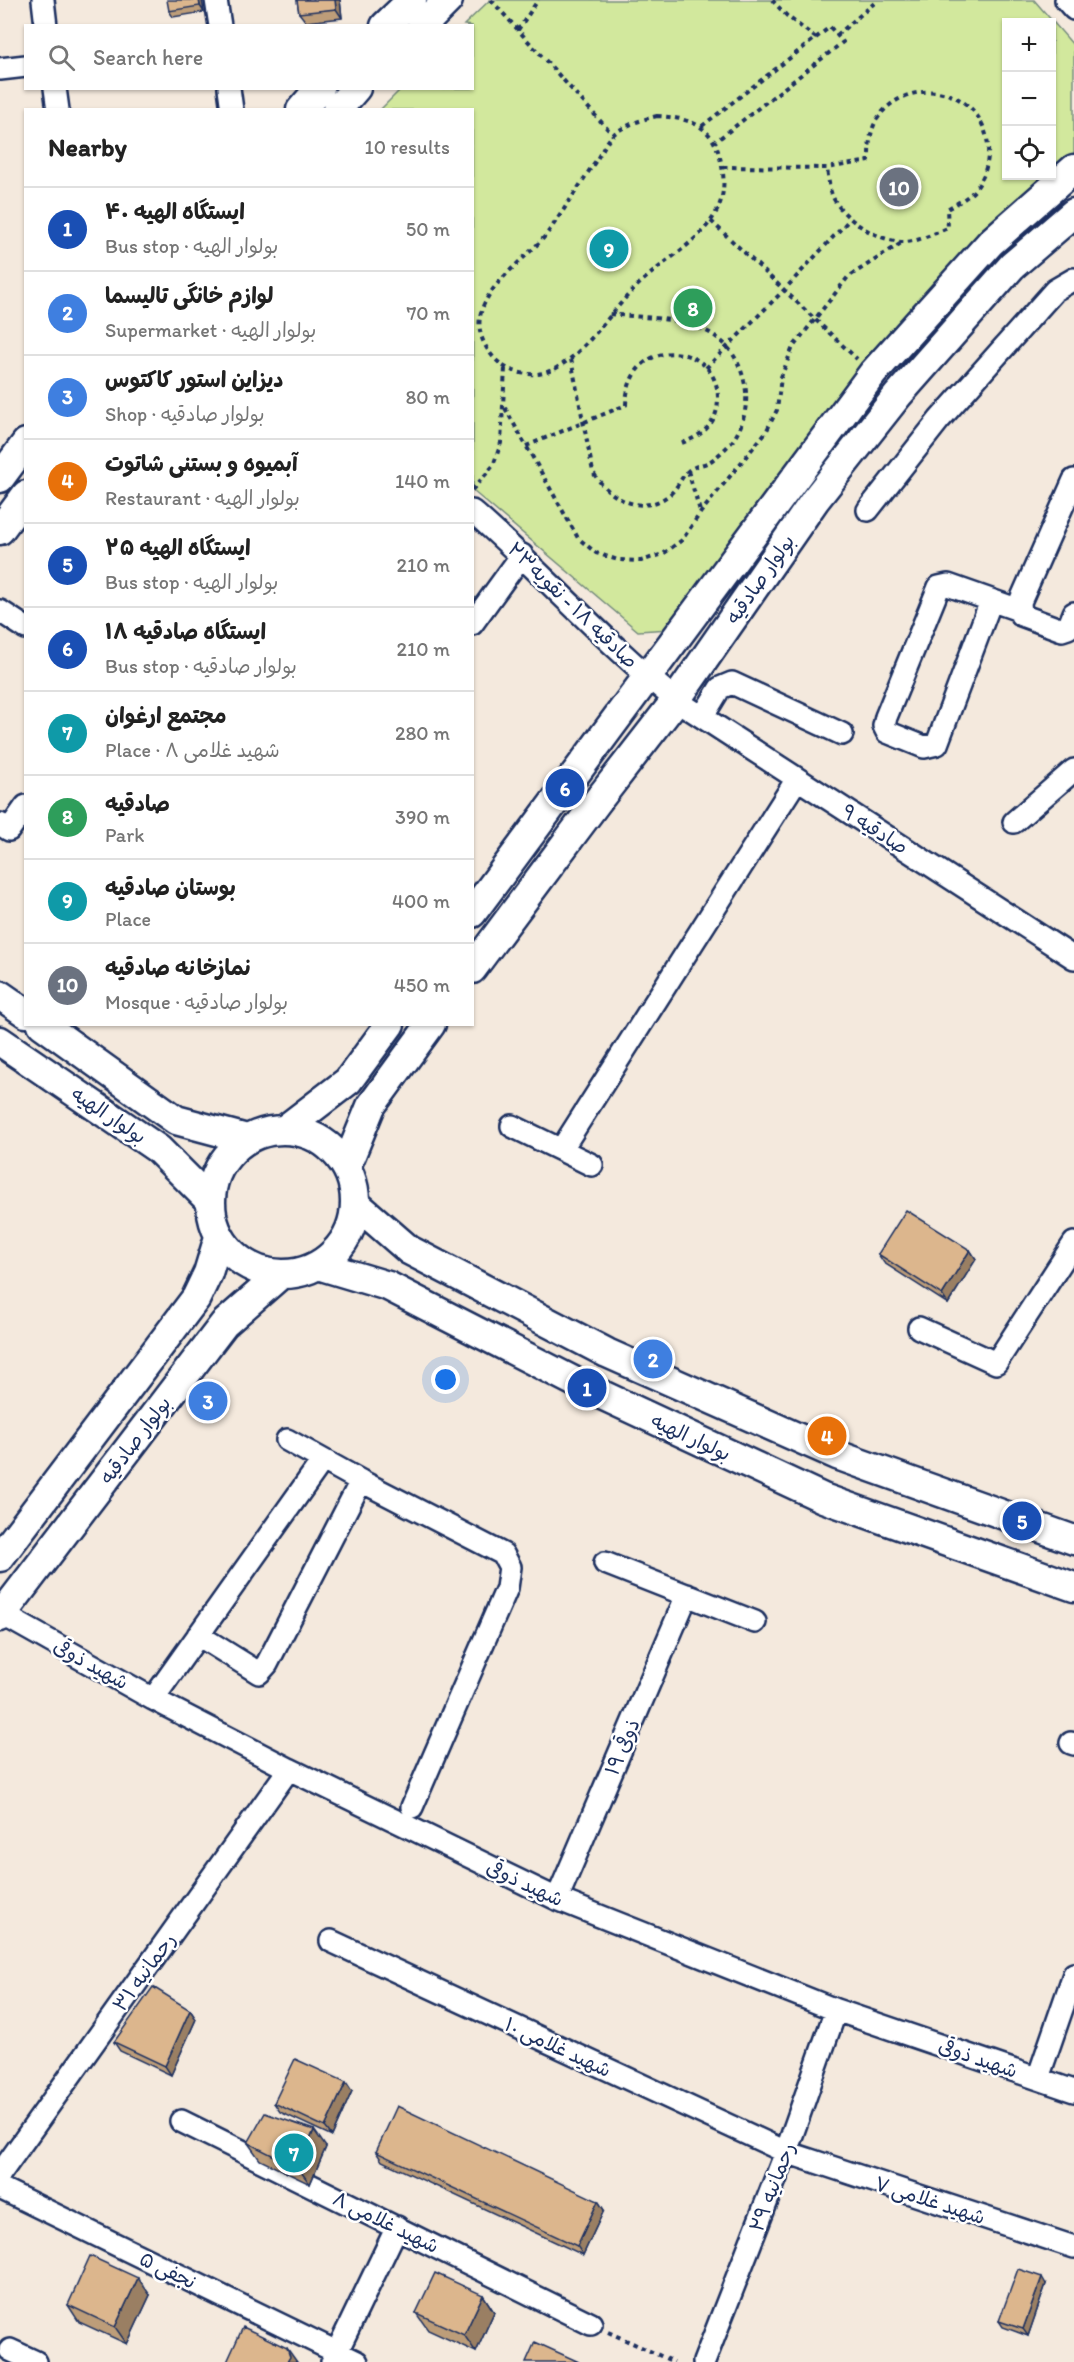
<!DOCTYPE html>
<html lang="en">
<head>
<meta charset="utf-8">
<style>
  :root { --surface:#fff; --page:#f2f2f2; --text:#222; --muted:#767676; --line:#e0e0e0; --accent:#1b2f5e }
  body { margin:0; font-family:Itim,"Playpen Sans Arabic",sans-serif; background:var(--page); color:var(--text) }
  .controls { position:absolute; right:18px; top:18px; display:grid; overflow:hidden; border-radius:0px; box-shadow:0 2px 4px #0004 }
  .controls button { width:54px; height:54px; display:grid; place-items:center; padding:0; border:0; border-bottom:2px solid var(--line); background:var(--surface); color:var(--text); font:30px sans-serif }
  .you { position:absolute; left:446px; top:1380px; width:21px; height:21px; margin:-15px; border:4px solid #fff; border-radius:50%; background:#1a73e8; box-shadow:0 0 0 9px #1a73e833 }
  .badge { display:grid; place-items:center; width:39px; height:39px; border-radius:50%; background:var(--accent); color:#fff; font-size:20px; font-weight:700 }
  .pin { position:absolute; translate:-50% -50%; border:3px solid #fff; box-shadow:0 2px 6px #0006 }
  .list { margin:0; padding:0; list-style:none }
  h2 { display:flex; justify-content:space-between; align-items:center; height:78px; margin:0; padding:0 24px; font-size:26px }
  h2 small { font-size:20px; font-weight:400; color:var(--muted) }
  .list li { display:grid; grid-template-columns:39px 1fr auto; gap:18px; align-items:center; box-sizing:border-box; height:84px; padding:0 24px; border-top:2px solid var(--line) }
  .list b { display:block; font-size:22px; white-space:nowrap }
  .list p { margin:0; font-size:20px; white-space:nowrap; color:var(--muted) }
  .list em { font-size:20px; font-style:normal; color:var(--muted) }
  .icon { flex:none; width:33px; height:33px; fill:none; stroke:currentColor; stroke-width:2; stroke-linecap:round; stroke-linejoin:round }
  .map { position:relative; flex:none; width:1074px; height:2362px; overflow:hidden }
  .search { position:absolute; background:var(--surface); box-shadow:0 2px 4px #0004; left:24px; top:24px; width:450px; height:66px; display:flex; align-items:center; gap:15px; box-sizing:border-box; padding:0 21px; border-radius:0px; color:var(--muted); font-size:22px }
  .panel { position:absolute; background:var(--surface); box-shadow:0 2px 4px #0004; left:24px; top:108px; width:450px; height:918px; border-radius:0px }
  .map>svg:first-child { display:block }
  .green { fill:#d2e89d; stroke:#768c7e; stroke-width:1.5 }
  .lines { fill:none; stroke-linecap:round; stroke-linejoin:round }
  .street-casing { stroke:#1b2f5e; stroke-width:26 }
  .secondary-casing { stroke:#1b2f5e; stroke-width:33 }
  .path { stroke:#1b2f5e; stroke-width:4; stroke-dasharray:4.5 4.5; stroke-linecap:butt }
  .street { stroke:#fff; stroke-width:21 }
  .secondary { stroke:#fff; stroke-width:28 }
  .wall { fill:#bd9d79; stroke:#1b2f5e; stroke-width:1.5 }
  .shaded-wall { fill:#9a7f63; stroke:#1b2f5e; stroke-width:1.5 }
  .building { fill:#dcb68d; stroke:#1b2f5e; stroke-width:1.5 }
  .labels { text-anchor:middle; stroke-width:5; stroke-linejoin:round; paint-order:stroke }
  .street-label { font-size:20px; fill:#1b2f5e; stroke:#fff }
</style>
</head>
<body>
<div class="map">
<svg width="1074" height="2362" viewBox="0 0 1074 2362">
  <rect width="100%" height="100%" fill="#f4e9dd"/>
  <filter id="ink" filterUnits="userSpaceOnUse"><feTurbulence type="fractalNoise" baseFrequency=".0167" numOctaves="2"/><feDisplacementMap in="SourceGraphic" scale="12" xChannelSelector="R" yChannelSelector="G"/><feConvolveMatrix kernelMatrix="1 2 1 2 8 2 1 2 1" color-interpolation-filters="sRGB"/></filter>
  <g filter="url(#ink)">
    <path class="green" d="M 490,0 L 1034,0 L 1074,46 L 1074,153 L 1052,173 L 1052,22 L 1006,22 L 1006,176 L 1049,176 L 670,629 L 638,631 L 473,491 L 472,110 L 380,110 L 401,89 L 472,88 L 472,26 L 464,25 Z"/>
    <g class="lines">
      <defs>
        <path id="street" d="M 43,0 L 46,26
          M 216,0 L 220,26
          M 1066,0 L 1074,9
          M 0,69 L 26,66
          M 55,88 L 58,110
          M 229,88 L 232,110
          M 1074,480 L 1020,602 L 1021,615 L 1062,630 L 1068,628 L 1074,613
          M 868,510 L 939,420 L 1055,290 L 1074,279
          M 472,511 C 542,572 604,642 676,700 L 1074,958
          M 991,601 L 937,744 L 924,747 L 887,732 L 884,726 L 886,717 L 939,587 L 948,585 L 1019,610
          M 0,611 L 26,628
          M 472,624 L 522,555
          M 703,716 L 720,688 L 732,683 L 842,734
          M 1014,822 L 1074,770
          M 0,824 L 9,830 L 26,806
          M 512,1126 L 592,1165
          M 561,1150 L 797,779
          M 919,1328 L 996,1363 L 1074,1243
          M 287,1440 L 361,1481 L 503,1554 L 510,1567 L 507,1588 L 412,1807
          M 605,1563 L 755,1622
          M 0,1613 L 153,1699 L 289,1769 L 557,1899 L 836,2010 L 1074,2091
          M 198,1635 L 259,1673 L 267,1664 L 361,1481
          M 153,1699 L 322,1461
          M 1071,1743 L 1074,1744
          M 557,1899 L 687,1595
          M 331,1941 L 786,2152 L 1074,2247
          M 1038,2078 L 1074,1974
          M 181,2121 L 591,2324
          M 0,2174 L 289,1769
          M 0,2188 L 357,2362
          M 10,2350 L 36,2362
          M 332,2362 L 397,2227
          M 704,2362 L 786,2152 L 836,2010"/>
        <path id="secondary" d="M 385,26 L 412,0
          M 422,26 L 448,0
          M 301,110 L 320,88
          M 337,110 L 356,88
          M 0,478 L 26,443
          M 0,530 L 26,495
          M 472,913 L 873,373 L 991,242 L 1074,169
          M 472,969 L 596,803 L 676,700 L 815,500 L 898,395 L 1012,266 L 1074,213
          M 0,995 L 26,1013
          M 42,1024 L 176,1120 L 247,1139
          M 0,1041 L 158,1149 L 210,1201
          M211 1202a72 72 0 1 1 144 0a72 72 0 1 1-144 0Z
          M 284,1130 L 348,1081 L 390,1024
          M 346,1167 L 371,1106 L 431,1024
          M 355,1203 L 409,1250 L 607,1353 L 837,1455 L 1074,1540
          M 318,1265 L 388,1286 L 587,1388 L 823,1498 L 1074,1587
          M 0,1557 L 196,1298 L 208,1273 L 219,1237
          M 0,1617 L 224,1324 L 281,1274"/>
      </defs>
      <use href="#street" class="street-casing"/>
      <use href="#secondary" class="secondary-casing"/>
      <path class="path" d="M 491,0 L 613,135
        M 772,0 L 787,16 L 816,38
        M 518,30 L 538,0
        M 837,35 L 878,0
        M 657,116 C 684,118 708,122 718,151 C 743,227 677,245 634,289 C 609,314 588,349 558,367 C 543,376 527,376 511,370 C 499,365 491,356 485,345 C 460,297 526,263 549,231 C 566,207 581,183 597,159 C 602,151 608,139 615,133 C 628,124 641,120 657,116 Z
        M 702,126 L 830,27 L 843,42 L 715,142
        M 723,167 L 827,168 L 869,161 C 869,148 869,138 874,125 C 888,94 931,82 960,100 C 989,117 996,156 979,184 C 972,196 959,202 947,209 L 948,228 C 935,233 918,242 903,242 C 878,241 842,219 832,195 C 829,187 828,176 827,168
        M 711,221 L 857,359
        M 571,359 L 593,472 C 608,498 641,517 669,495 C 678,488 681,477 688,471 C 693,466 703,465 709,462 C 716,458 724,450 730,444 C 743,429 749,404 745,385 C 731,315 665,320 609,314
        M 706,368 L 784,290 L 849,220
        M 505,408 L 578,538 L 596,553 L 618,560 L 641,561 L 663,554 L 682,540 L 701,512 L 766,432 L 777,410 L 781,377 L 793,347 L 848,277 L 903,242
        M 526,446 L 626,405 C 628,329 729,342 717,409 C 713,428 698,437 682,443
        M 688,471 L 700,511
        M 472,490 L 493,466 L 501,443 L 505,368
        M 608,2332 L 674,2362"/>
      <use href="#street" class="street"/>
      <use href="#secondary" class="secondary"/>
    </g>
    <path class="wall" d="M 202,0 L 204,12 L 173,17 L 169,11 Z
      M 297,0 L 340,0 L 342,18 L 306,22 L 299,13 Z
      M 970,1250 L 976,1259 L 948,1304 L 884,1263 L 878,1254 Z
      M 190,2010 L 196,2019 L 171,2075 L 120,2051 L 114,2042 Z
      M 352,2091 L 332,2136 L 280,2112 L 274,2103 Z
      M 248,2143 L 326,2147 L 310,2184 L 260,2160 Z
      M 376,2152 L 598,2201 L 604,2210 L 583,2255 L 382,2161 Z
      M 1046,2284 L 1028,2336 L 1003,2327 L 999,2321 Z
      M 150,2295 L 127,2344 L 79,2322 L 68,2305 Z
      M 483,2295 L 494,2312 L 476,2352 L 428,2330 L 416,2313 Z"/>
    <path class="shaded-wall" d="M 199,0 L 202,0 L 204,12 L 200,6 Z
      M 335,0 L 340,0 L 342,18 L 336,9 Z
      M 970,1250 L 976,1259 L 948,1304 L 942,1295 Z
      M 190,2010 L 196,2019 L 171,2075 L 165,2066 Z
      M 346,2082 L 352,2091 L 332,2136 L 325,2127 Z
      M 314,2130 L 326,2147 L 310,2184 L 298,2168 Z
      M 598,2201 L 604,2210 L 583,2255 L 577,2246 Z
      M 1042,2277 L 1046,2284 L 1028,2336 L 1023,2329 Z
      M 138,2278 L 150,2295 L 127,2344 L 115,2327 Z
      M 483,2295 L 494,2312 L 476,2352 L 464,2335 Z
      M 287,2348 L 297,2362 L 287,2362 Z"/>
    <path class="building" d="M 167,0 L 199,0 L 200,6 L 169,11 Z
      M 297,0 L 335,0 L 336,9 L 299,13 Z
      M 906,1210 L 970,1250 L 942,1295 L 878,1254 Z
      M 153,1987 L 190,2010 L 165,2066 L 114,2042 Z
      M 295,2059 L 346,2082 L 325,2127 L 274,2103 Z
      M 397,2106 L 598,2201 L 577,2246 L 376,2152 Z
      M 265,2113 L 314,2130 L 298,2168 L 248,2143 Z
      M 90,2256 L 138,2278 L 115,2327 L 68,2305 Z
      M 1018,2269 L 1042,2277 L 1023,2329 L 999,2321 Z
      M 435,2273 L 483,2295 L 464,2335 L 416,2313 Z
      M 243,2327 L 287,2348 L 290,2357 L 287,2362 L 227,2362 Z
      M 535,2342 L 579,2362 L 526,2362 Z"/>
  </g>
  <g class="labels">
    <g class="street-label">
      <text transform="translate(760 579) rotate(-55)" y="7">بولوار صادقیه</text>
      <text transform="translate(573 605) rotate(44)" y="7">صادقیه ۱۸ - نقویه۲۳</text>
      <text transform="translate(875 829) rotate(33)" y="7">صادقیه ۹</text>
      <text transform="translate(109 1115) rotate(34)" y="7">بولوار الهیه</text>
      <text transform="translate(691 1437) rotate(25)" y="7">بولوار الهیه</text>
      <text transform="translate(135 1440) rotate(-53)" y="7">بولوار صادقیه</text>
      <text transform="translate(91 1664) rotate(29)" y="7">شهید ذوقی</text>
      <text transform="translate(622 1747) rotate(-67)" y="7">ذوقی ۱۹</text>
      <text transform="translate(525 1883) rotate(25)" y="7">شهید ذوقی</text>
      <text transform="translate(144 1972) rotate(-54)" y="7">رحمانیه ۳۱</text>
      <text transform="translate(558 2047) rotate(25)" y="7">شهید غلامی ۱۰</text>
      <text transform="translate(978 2058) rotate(19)" y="7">شهید ذوقی</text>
      <text transform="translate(772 2187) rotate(-69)" y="7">رحمانیه ۲۹</text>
      <text transform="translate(930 2200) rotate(18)" y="7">شهید غلامی ۷</text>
      <text transform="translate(386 2222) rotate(26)" y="7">شهید غلامی ۸</text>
      <text transform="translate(168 2270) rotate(26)" y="7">نجفی ۵</text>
    </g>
  </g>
</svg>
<div class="controls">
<button>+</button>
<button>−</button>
<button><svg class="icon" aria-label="locate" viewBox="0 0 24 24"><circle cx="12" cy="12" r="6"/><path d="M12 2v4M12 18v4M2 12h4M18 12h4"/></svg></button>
</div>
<div class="you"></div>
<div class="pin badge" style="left:587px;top:1388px;background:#1a4fb4">1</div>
<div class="pin badge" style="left:653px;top:1359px;background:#3f7fe0">2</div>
<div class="pin badge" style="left:208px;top:1401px;background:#3f7fe0">3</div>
<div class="pin badge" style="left:827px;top:1436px;background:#e8710a">4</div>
<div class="pin badge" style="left:1022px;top:1521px;background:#1a4fb4">5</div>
<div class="pin badge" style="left:565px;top:788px;background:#1a4fb4">6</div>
<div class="pin badge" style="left:294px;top:2153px;background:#0f9aa8">7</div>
<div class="pin badge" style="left:693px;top:308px;background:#2e9e5b">8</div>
<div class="pin badge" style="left:609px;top:249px;background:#0f9aa8">9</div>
<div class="pin badge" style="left:899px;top:187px;background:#6b7280">10</div>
<div class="search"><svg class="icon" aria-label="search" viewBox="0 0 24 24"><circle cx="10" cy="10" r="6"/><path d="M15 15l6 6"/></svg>Search here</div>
<section class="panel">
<h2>Nearby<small>10 results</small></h2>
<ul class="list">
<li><span class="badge" style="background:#1a4fb4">1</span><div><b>ایستگاه الهیه ۴۰</b><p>Bus stop · بولوار الهیه</p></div><em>50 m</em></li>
<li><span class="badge" style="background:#3f7fe0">2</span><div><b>لوازم خانگی تالیسما</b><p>Supermarket · بولوار الهیه</p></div><em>70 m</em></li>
<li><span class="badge" style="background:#3f7fe0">3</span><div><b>دیزاین استور کاکتوس</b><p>Shop · بولوار صادقیه</p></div><em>80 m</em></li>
<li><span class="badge" style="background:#e8710a">4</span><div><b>آبمیوه و بستنی شاتوت</b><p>Restaurant · بولوار الهیه</p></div><em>140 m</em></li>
<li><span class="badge" style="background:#1a4fb4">5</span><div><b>ایستگاه الهیه ۲۵</b><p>Bus stop · بولوار الهیه</p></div><em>210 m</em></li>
<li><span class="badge" style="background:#1a4fb4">6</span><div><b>ایستگاه صادقیه ۱۸</b><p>Bus stop · بولوار صادقیه</p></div><em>210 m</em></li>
<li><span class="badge" style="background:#0f9aa8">7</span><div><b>مجتمع ارغوان</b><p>Place · شهید غلامی ۸</p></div><em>280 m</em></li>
<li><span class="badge" style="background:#2e9e5b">8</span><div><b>صادقیه</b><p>Park</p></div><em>390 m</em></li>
<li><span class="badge" style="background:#0f9aa8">9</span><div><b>بوستان صادقیه</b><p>Place</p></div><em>400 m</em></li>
<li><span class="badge" style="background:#6b7280">10</span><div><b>نمازخانه صادقیه</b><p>Mosque · بولوار صادقیه</p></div><em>450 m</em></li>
</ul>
</section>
</div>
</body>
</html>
